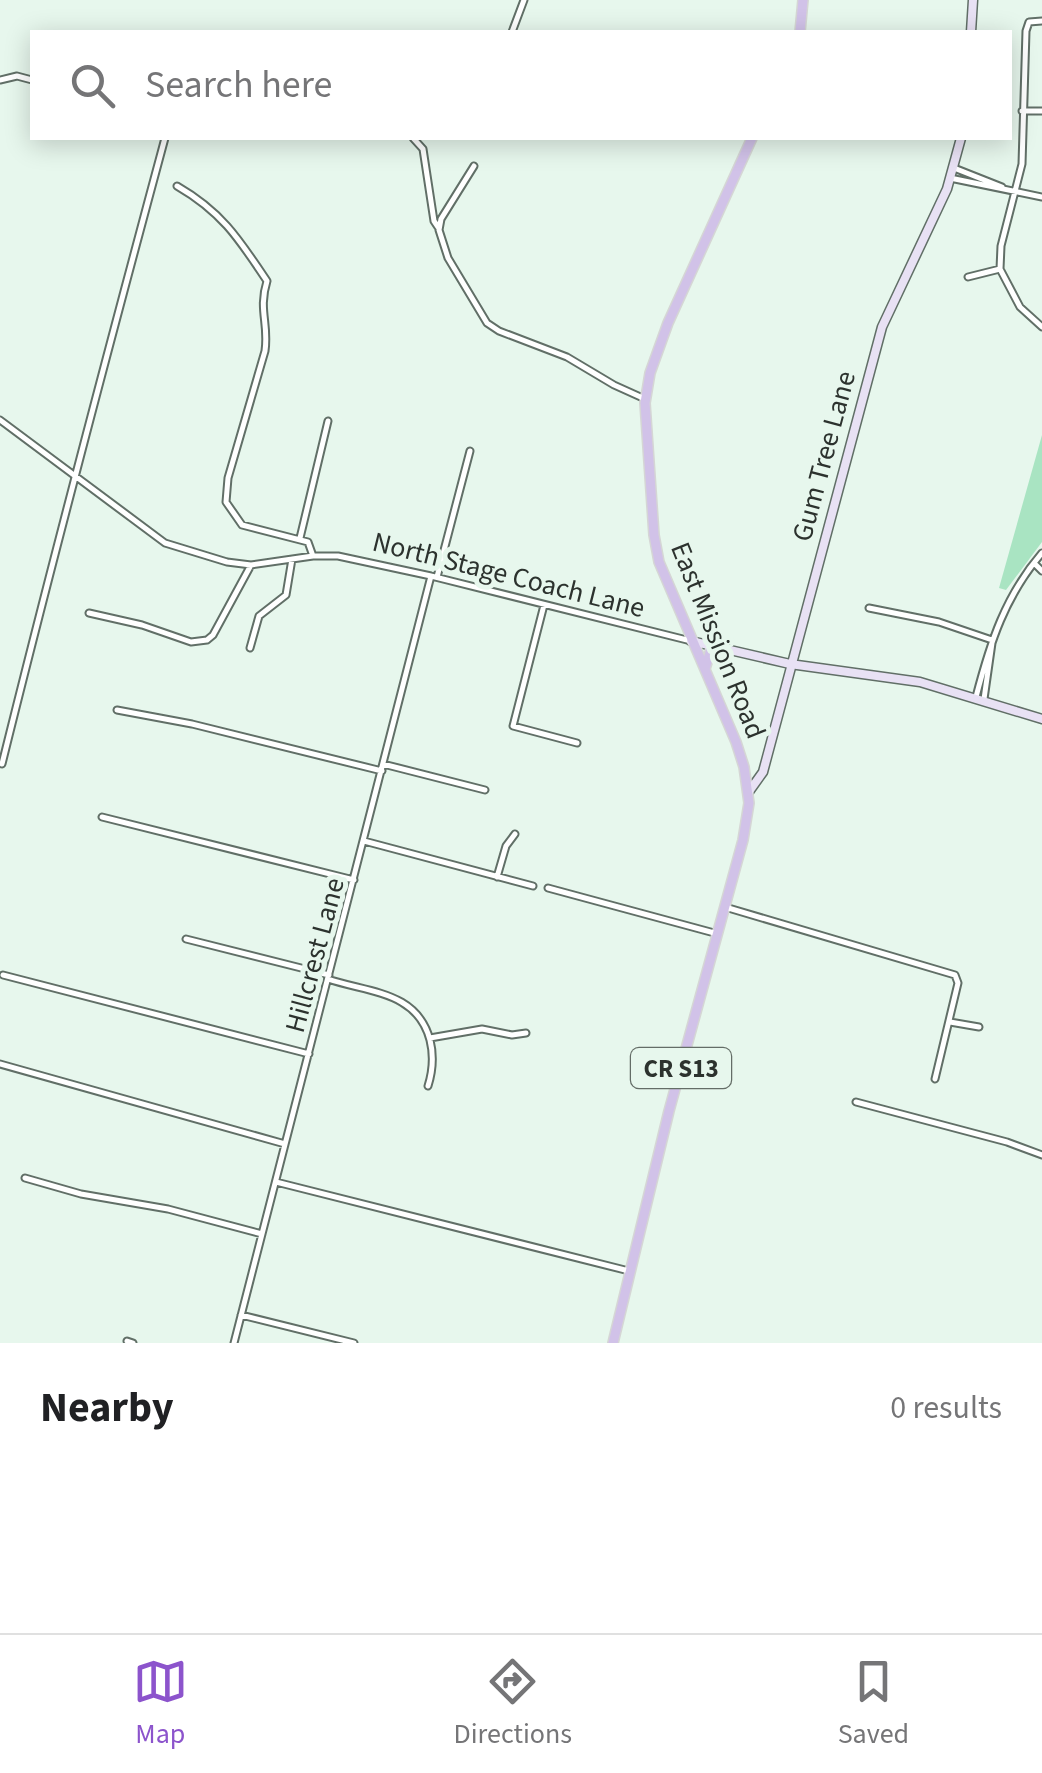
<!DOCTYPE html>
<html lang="en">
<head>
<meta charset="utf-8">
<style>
  :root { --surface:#fff; --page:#f6f6f6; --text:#202124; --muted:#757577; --line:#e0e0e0; --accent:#8c54cc }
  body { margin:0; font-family:"Source Sans 3",sans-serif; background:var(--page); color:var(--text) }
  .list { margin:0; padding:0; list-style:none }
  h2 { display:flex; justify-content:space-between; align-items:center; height:130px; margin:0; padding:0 40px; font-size:42px }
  h2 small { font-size:32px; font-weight:400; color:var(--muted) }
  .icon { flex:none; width:55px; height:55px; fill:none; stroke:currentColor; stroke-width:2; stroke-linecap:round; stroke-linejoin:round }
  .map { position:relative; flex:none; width:1042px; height:1343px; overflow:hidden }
  .search { position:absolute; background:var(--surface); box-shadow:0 5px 25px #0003; left:30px; right:30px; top:30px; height:110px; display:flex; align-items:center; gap:25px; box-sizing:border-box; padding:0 35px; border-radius:0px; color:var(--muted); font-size:38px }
  .sheet { height:290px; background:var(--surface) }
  nav { display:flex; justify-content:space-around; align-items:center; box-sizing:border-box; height:140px; border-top:2px solid var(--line); background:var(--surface); font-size:28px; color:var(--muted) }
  nav a { display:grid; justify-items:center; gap:5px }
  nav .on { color:var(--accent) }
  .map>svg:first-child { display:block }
  .green { fill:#a9e4c2 }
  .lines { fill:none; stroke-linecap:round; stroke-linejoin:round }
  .street-casing { stroke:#616f67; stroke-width:9 }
  .secondary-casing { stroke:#616f67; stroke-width:11 }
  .primary-casing { stroke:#d5d6d5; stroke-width:12 }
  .street { stroke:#fff; stroke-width:5 }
  .secondary { stroke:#e8e1f4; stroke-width:8 }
  .primary { stroke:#d1c2e8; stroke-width:9 }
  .labels { text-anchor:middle; stroke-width:10; stroke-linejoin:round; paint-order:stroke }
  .shield { fill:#e7f7ed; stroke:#646d67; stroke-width:2.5 }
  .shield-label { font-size:25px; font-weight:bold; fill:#2c322e }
  .street-label { font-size:28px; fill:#2c322e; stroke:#e7f7ed }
</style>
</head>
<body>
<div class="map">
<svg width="1042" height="1343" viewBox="0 0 1042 1343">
  <rect width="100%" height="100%" fill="#e7f7ed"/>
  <path class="green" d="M 1042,435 L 1042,542 L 1006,590 L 999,588 Z"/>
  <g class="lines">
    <defs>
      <path id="street" d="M 1042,21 L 1029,22 L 1026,31 L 1022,164 L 1001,246 L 1000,269 L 1020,307 L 1042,327
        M 512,32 L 524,0
        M 0,80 L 17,76 L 32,80
        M 1022,111 L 1042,111
        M 413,138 L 423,149 L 434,221 L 438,227
        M 474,166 L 441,219 L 439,230 L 448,258 L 487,323 L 499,331 L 567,357 L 614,385 L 645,399
        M 954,168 L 1002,187
        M 950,178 L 1042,197
        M 177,186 C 222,212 239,239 267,281 C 258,310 269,323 265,351 L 228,478 L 226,502 L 242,525 L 308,542 L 313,556
        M 968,277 L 1000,269
        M 0,420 L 165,543 L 227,562 L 251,565 L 313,556 L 338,556 L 431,576 L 691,641
        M 300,538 L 328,421
        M 1034,563 L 1042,571
        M 437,577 L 470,451
        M 544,605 L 513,726 L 577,743
        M 869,608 L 939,622 L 992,640
        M 89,613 L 142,625 L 191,642 L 207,640 L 213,635 L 251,565
        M 250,648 L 259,616 L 286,595 L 292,559
        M 976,697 C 990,643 1005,596 1042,553
        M 984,699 L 992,643
        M 117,710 L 192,724 L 382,771
        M 2,764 C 54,554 109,346 165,138
        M 383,764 L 485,790
        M 102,817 L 354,880
        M 364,841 L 533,886
        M 497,877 L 506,846 L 515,834
        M 548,888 L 718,934
        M 725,907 L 955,975 L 958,983 L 935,1079
        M 186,939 L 329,975
        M 3,975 L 309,1054
        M 328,979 C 369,993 417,991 430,1040 C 434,1056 433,1070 428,1086
        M 950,1022 L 979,1027
        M 430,1038 L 482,1029 L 512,1035 L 526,1033
        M 0,1064 L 285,1144
        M 856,1102 L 1007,1142 L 1042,1155
        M 25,1178 L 81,1194 L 168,1209 L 262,1234
        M 276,1182 L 629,1271
        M 241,1315 L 354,1343
        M 127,1341 L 133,1343
        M 234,1343 L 431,576"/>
      <path id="secondary" d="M 971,32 L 973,0
        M 691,641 L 790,664 L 920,682 L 1042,719
        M 748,793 L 763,772 L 882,327 L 947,189 L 961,138"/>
      <path id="primary" d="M 800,32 L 803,0
        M 705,669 L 712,646
        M 613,1343 L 669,1111 L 743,840 L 749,803 L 744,767 L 736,742 L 659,562 L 654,535 L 645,403 L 650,373 L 668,323 L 752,138"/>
    </defs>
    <use href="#street" class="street-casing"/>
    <use href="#secondary" class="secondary-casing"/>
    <use href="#primary" class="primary-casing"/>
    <use href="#street" class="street"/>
    <use href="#secondary" class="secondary"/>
    <use href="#primary" class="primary"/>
  </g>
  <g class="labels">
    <rect class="shield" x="631" y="1048" width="100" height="40" rx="8"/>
    <g class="shield-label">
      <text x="681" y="1077">CR S13</text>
    </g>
    <g class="street-label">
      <text transform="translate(823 456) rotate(-75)" y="10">Gum Tree Lane</text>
      <text transform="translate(509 574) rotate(14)" y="10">North Stage Coach Lane</text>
      <text transform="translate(719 640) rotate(68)" y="10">East Mission Road</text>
      <text transform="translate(314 955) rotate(-75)" y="10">Hillcrest Lane</text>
    </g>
  </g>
</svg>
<div class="search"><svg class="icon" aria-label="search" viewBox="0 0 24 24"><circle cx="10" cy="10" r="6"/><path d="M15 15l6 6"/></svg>Search here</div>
</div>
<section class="sheet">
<h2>Nearby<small>0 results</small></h2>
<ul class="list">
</ul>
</section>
<nav>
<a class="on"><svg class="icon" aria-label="map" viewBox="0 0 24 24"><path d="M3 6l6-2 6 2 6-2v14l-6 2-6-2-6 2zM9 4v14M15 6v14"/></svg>Map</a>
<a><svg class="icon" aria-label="directions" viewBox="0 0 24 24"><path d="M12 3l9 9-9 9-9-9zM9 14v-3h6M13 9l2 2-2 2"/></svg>Directions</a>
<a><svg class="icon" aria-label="saved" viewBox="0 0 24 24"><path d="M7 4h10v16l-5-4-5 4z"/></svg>Saved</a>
</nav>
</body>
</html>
